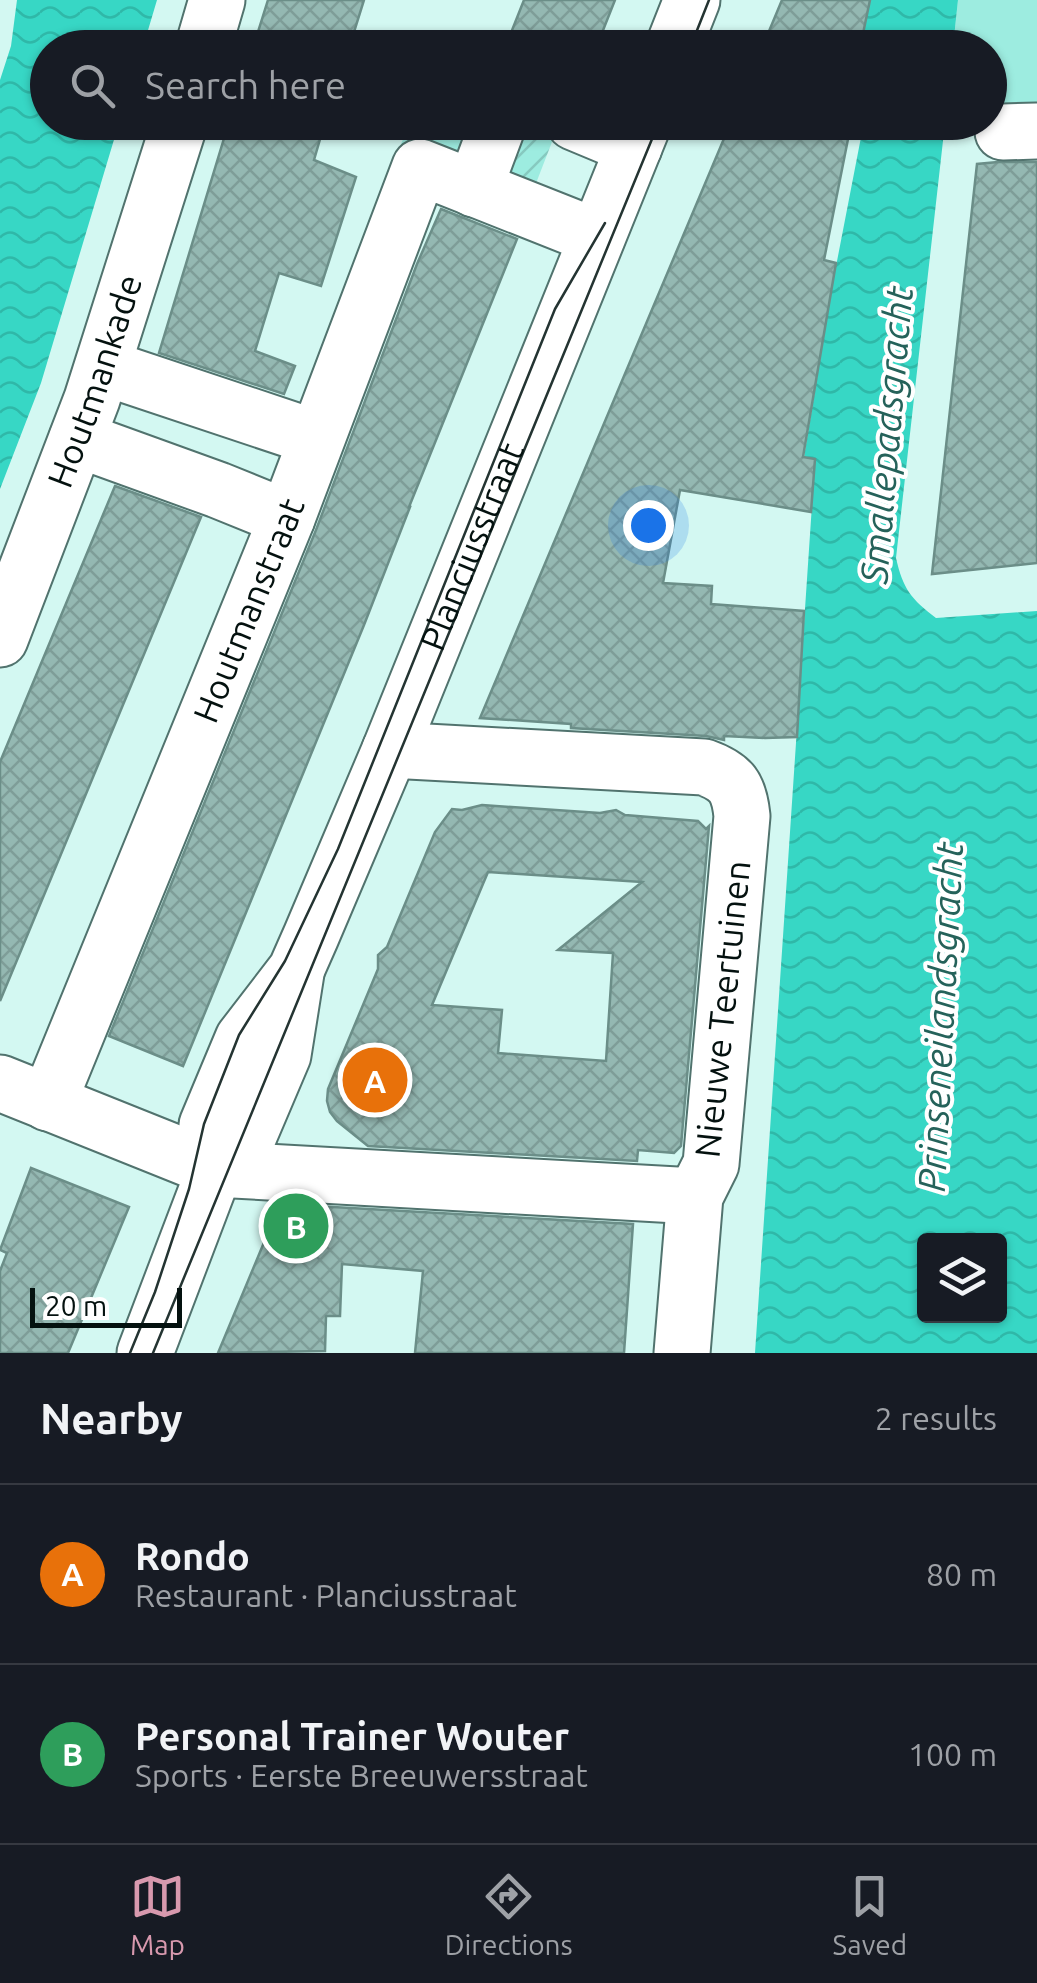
<!DOCTYPE html>
<html lang="en">
<head>
<meta charset="utf-8">
<style>
  :root { --surface:#171b24; --page:#20242c; --text:#f1f3f6; --muted:#9ea1a6; --line:#363941; --accent:#d899ae }
  body { margin:0; font-family:Ubuntu,sans-serif; background:var(--page); color:var(--text) }
  .controls { position:absolute; right:30px; bottom:30px; display:grid; overflow:hidden; border-radius:10px; box-shadow:0 2px 8px #0004 }
  .controls button { width:90px; height:90px; display:grid; place-items:center; padding:0; border:0; border-bottom:2px solid var(--line); background:var(--surface); color:var(--text); font:50px sans-serif }
  .scale { position:absolute; left:30px; bottom:25px; width:152px; box-sizing:border-box; padding-left:10px; border:5px solid #04110f; border-top:0; font-size:28px; line-height:35px; white-space:nowrap; color:#04110f; -webkit-text-stroke:8px #fff; paint-order:stroke }
  .you { position:absolute; left:648px; top:525px; width:35px; height:35px; margin:-25px; border:8px solid #fff; border-radius:50%; background:#1a73e8; box-shadow:0 0 0 15px #1a73e833 }
  .badge { display:grid; place-items:center; width:65px; height:65px; border-radius:50%; background:var(--accent); color:#fff; font-size:32px; font-weight:700 }
  .pin { position:absolute; translate:-50% -50%; border:5px solid #fff; box-shadow:0 2px 10px #0006 }
  .list { margin:0; padding:0; list-style:none }
  h2 { display:flex; justify-content:space-between; align-items:center; height:130px; margin:0; padding:0 40px; font-size:42px }
  h2 small { font-size:32px; font-weight:400; color:var(--muted) }
  .list li { display:grid; grid-template-columns:65px 1fr auto; gap:30px; align-items:center; box-sizing:border-box; height:180px; padding:0 40px; border-top:2px solid var(--line) }
  .list b { display:block; font-size:38px; white-space:nowrap }
  .list p { margin:0; font-size:32px; white-space:nowrap; color:var(--muted) }
  .list em { font-size:32px; font-style:normal; color:var(--muted) }
  .icon { flex:none; width:55px; height:55px; fill:none; stroke:currentColor; stroke-width:2; stroke-linecap:round; stroke-linejoin:round }
  .map { position:relative; flex:none; width:1037px; height:1353px; overflow:hidden }
  .search { position:absolute; background:var(--surface); box-shadow:0 2px 8px #0004; left:30px; right:30px; top:30px; height:110px; display:flex; align-items:center; gap:25px; box-sizing:border-box; padding:0 35px; border-radius:55px; color:var(--muted); font-size:38px }
  .sheet { height:490px; background:var(--surface) }
  nav { display:flex; justify-content:space-around; align-items:center; box-sizing:border-box; height:140px; border-top:2px solid var(--line); background:var(--surface); font-size:28px; color:var(--muted) }
  nav a { display:grid; justify-items:center; gap:5px }
  nav .on { color:var(--accent) }
  .map>svg:first-child { display:block }
  .park { fill:#9dece0 }
  .garden { fill:url(#garden-furrows) }
  .water { fill:url(#water-waves); fill-rule:evenodd }
  .building { fill:url(#building-cross-hatch); stroke:#6b8e88; stroke-width:2.5; fill-rule:evenodd }
  .lines { fill:none; stroke-linecap:round; stroke-linejoin:round }
  .minor-casing { stroke:#51736e; stroke-width:59 }
  .minor { stroke:#fff; stroke-width:55 }
  .tram { stroke:#243432; stroke-width:2.5 }
  .labels { text-anchor:middle; stroke-width:8; stroke-linejoin:round; paint-order:stroke }
  .street-label { font-size:35px; fill:#04110f; stroke:#fff }
  .water-label { font-size:38px; font-style:italic; fill:#25625a; stroke:#fff }
</style>
</head>
<body>
<div class="map">
<svg width="1037" height="1353" viewBox="0 0 1037 1353">
  <defs>
    <pattern id="garden-furrows" width="10" height="10" patternUnits="userSpaceOnUse" patternTransform="scale(2.5)"><rect width="10" height="10" fill="#9dece0"/><path d="M-1 1l2-2M0 10L10 0M9 11l2-2" fill="none" stroke="#86c9bf"/></pattern>
    <pattern id="water-waves" width="16" height="10" patternUnits="userSpaceOnUse" patternTransform="scale(2.5)"><rect width="16" height="10" fill="#37d7c5"/><path d="M0 5q4-4 8 0t8 0" fill="none" stroke="#2fb8a8"/></pattern>
    <pattern id="building-cross-hatch" width="8" height="8" patternUnits="userSpaceOnUse" patternTransform="scale(2.5)"><rect width="8" height="8" fill="#94b8b2"/><path d="M0 0l8 8M0 8l8-8" fill="none" stroke="#7e9d98"/></pattern>
  </defs>
  <rect width="100%" height="100%" fill="#d3f8f2"/>
  <path class="park" d="M 958,0 L 1037,0 L 1037,105 L 990,106 L 990,48 L 953,48 Z
    M 410,123 L 485,123 L 461,177 L 398,151 Z"/>
  <path class="garden" d="M 510,123 L 541,123 L 557,129 L 528,204 L 485,187 Z"/>
  <path class="water" d="M 17,0 L 157,0 L 143,47 L 48,48 L 48,122 L 119,123 L 41,383 L 0,489 L 0,80 L 11,46 Z
    M 870,0 L 958,0 L 953,47 L 860,47 Z
    M 845,122 L 945,123 L 896,558 C 903,589 911,599 936,618 L 1037,611 L 1037,1353 L 755,1353 L 815,460 L 804,457 L 832,287 L 862,132 L 844,127 ZM 924,1240 L 1000,1240 L 1000,1316 L 924,1316 Z"/>
  <path class="building" d="M 268,0 L 364,0 L 349,48 L 253,48 Z
    M 524,0 L 615,0 L 596,48 L 505,48 Z
    M 782,0 L 870,0 L 860,48 L 762,48 Z
    M 229,122 L 325,122 L 314,160 L 356,177 L 321,286 L 279,273 L 255,351 L 295,366 L 284,394 L 159,353 Z
    M 731,122 L 844,122 L 843,128 L 850,129 L 824,260 L 836,263 L 803,457 L 815,459 L 811,512 L 680,490 L 663,583 L 712,586 L 711,604 L 804,611 L 797,737 L 765,738 L 724,736 L 724,740 L 706,736 L 571,728 L 571,724 L 480,718 Z
    M 998,162 L 1037,162 L 1037,563 L 932,574 L 977,164 Z
    M 441,209 L 517,239 L 409,507 L 410,507 L 364,625 L 183,1066 L 109,1036 L 316,530 L 417,264 Z
    M 115,486 L 201,517 L 0,1001 L 0,762 Z
    M 482,805 L 600,813 L 616,810 L 625,815 L 698,821 L 706,829 L 709,826 L 681,1146 L 674,1153 L 638,1150 L 637,1161 L 368,1146 L 337,1121 L 330,1112 L 327,1101 L 328,1089 L 378,969 L 378,955 L 387,947 L 435,832 L 452,809 L 462,810 ZM 488,872 L 642,882 L 558,950 L 613,953 L 606,1061 L 498,1053 L 502,1010 L 432,1005 Z
    M 31,1168 L 129,1207 L 68,1353 L 0,1353 L 0,1271 L 7,1253 L 0,1250 Z
    M 280,1204 L 633,1224 L 624,1353 L 415,1353 L 423,1271 L 342,1264 L 340,1316 L 326,1316 L 325,1351 L 218,1353 Z"/>
  <g class="lines">
    <defs>
      <g id="minor">
        <path d="M 203,48 L 217,0"/>
        <path d="M 673,48 L 692,0"/>
        <path d="M 574,122 L 634,147"/>
        <path d="M 1003,132 L 1037,131"/>
        <path d="M 474,189 L 499,122"/>
        <path d="M 103,367 L 316,438"/>
        <path d="M 77,439 L 218,490 L 287,518"/>
        <path id="s1" d="M 0,639 L 92,399 L 180,122"/>
        <path d="M 390,750 L 704,767 C 732,777 739,787 742,816 L 711,1164 L 695,1196 L 682,1353"/>
        <path d="M 0,1083 L 215,1169 L 695,1196"/>
        <path id="s2" d="M 48,1103 L 287,518 L 420,167 L 597,237"/>
        <path id="s3" d="M 215,1169 L 206,1151 L 207,1125 L 243,1039 L 296,970 L 311,936 L 390,750 L 644,122"/>
        <path d="M 145,1353 L 215,1169 L 234,1159 L 246,1142 L 283,1055 L 296,973"/>
      </g>
    </defs>
    <use href="#minor" class="minor-casing"/>
    <use href="#minor" class="minor"/>
    <path class="tram" d="M 690,48 L 709,0
      M 130,1353 L 155,1292 L 189,1189 L 204,1124 L 239,1035 L 285,961 L 338,849 L 555,309 L 605,223
      M 153,1353 L 659,122"/>
  </g>
  <g class="labels">
    <g class="street-label">
      <text dy="12" stroke="none"><textPath href="#s1" startOffset="275">Houtmankade</textPath></text>
      <text dy="12" stroke="none"><textPath href="#s3" startOffset="685">Planciusstraat</textPath></text>
      <text dy="12" stroke="none"><textPath href="#s2" startOffset="532">Houtmanstraat</textPath></text>
      <text transform="translate(723 1009) rotate(-84)" y="12">Nieuwe Teertuinen</text>
    </g>
    <g class="water-label">
      <text transform="translate(887 435) rotate(-85)" y="13">Smallepadsgracht</text>
      <text transform="translate(941 1017) rotate(-87)" y="13">Prinseneilandsgracht</text>
    </g>
  </g>
</svg>
<div class="controls">
<button><svg class="icon" aria-label="layers" viewBox="0 0 24 24"><path d="M12 4l9 5-9 5-9-5zM3 14l9 5 9-5"/></svg></button>
</div>
<div class="scale">20 m</div>
<div class="you"></div>
<div class="pin badge" style="left:375px;top:1080px;background:#e8710a">A</div>
<div class="pin badge" style="left:296px;top:1226px;background:#2e9e5b">B</div>
<div class="search"><svg class="icon" aria-label="search" viewBox="0 0 24 24"><circle cx="10" cy="10" r="6"/><path d="M15 15l6 6"/></svg>Search here</div>
</div>
<section class="sheet">
<h2>Nearby<small>2 results</small></h2>
<ul class="list">
<li><span class="badge" style="background:#e8710a">A</span><div><b>Rondo</b><p>Restaurant · Planciusstraat</p></div><em>80 m</em></li>
<li><span class="badge" style="background:#2e9e5b">B</span><div><b>Personal Trainer Wouter</b><p>Sports · Eerste Breeuwersstraat</p></div><em>100 m</em></li>
</ul>
</section>
<nav>
<a class="on"><svg class="icon" aria-label="map" viewBox="0 0 24 24"><path d="M3 6l6-2 6 2 6-2v14l-6 2-6-2-6 2zM9 4v14M15 6v14"/></svg>Map</a>
<a><svg class="icon" aria-label="directions" viewBox="0 0 24 24"><path d="M12 3l9 9-9 9-9-9zM9 14v-3h6M13 9l2 2-2 2"/></svg>Directions</a>
<a><svg class="icon" aria-label="saved" viewBox="0 0 24 24"><path d="M7 4h10v16l-5-4-5 4z"/></svg>Saved</a>
</nav>
</body>
</html>
